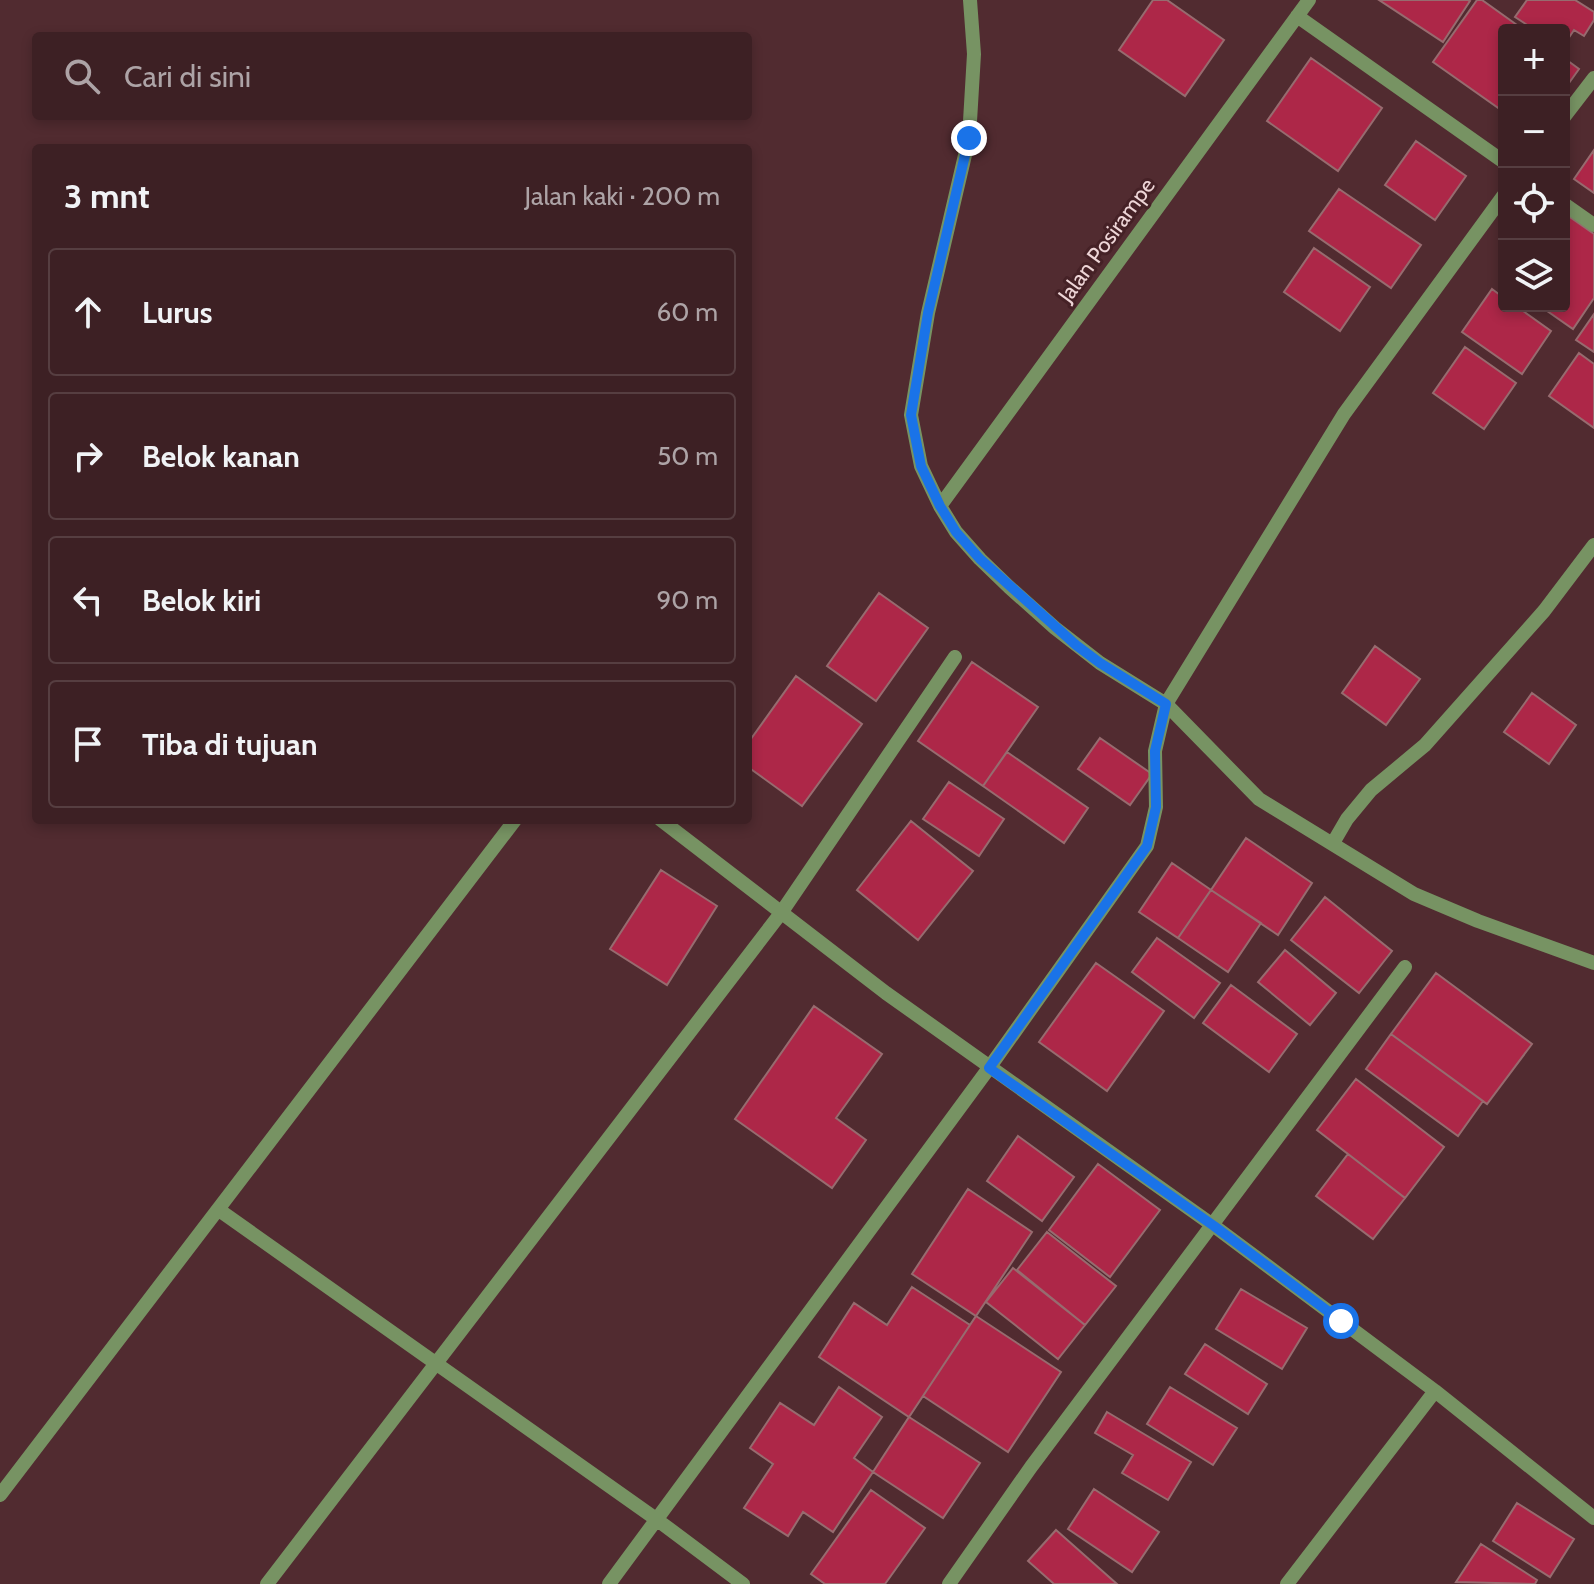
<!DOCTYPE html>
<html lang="id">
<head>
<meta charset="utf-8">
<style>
  :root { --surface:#3d2024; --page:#482d31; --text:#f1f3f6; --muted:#ada3a6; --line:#563e41 }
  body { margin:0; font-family:Cabin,sans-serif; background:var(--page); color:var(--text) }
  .controls { position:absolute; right:24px; top:24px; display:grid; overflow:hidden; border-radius:8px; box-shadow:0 4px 12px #0003 }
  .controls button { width:72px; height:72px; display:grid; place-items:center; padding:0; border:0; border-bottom:2px solid var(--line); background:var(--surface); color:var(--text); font:40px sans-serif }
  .stop { position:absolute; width:24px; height:24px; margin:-18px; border:6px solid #1a73e8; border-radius:50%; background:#fff }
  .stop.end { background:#1a73e8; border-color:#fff; box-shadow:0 2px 8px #0008 }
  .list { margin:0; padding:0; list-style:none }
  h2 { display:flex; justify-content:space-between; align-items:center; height:104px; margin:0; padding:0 32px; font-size:34px }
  h2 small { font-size:26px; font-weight:400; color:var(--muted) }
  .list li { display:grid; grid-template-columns:52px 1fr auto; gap:24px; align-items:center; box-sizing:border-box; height:128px; margin:0 16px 16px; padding:0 16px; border:2px solid var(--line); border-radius:8px }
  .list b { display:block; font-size:30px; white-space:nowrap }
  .list em { font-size:26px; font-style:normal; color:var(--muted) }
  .icon { flex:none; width:44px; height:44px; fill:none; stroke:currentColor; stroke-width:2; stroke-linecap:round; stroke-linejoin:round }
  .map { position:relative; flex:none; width:1594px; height:1584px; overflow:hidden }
  .search { position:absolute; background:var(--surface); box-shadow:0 4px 12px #0003; left:32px; top:32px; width:720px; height:88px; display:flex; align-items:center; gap:20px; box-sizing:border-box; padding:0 28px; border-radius:8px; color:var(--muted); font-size:30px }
  .panel { position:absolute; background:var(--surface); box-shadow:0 4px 12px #0003; left:32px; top:144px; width:720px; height:680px; border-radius:8px }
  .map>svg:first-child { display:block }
  .building { fill:#ad2748; stroke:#976b6f; stroke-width:2 }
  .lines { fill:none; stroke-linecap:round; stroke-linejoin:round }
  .minor { stroke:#779363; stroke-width:14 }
  .route { stroke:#1a73e8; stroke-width:10 }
  .labels { text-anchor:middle; stroke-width:6; stroke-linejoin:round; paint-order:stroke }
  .street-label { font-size:22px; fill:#eed5d7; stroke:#452126 }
</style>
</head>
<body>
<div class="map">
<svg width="1594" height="1584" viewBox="0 0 1594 1584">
  <rect width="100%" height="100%" fill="#512b30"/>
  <path class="building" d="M 1153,0 L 1167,0 L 1224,40 L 1185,96 L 1119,50 Z
    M 1379,0 L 1468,0 L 1470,1 L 1443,42 Z
    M 1477,0 L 1482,0 L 1524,30 L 1504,30 L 1504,112 L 1433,62 Z
    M 1527,0 L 1575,0 L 1594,12 L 1594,20 L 1584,36 L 1574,30 L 1564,45 L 1564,30 L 1535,30 L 1515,17 Z
    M 1311,58 L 1382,108 L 1338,171 L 1267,121 Z
    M 1564,58 L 1579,69 L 1564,90 Z
    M 1416,141 L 1466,176 L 1435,220 L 1385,185 Z
    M 1594,150 L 1594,193 L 1574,179 Z
    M 1339,189 L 1421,245 L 1391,288 L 1309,231 Z
    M 1564,213 L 1594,234 L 1594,298 L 1573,329 L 1540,306 L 1564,306 Z
    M 1314,248 L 1370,287 L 1340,331 L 1284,292 Z
    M 1492,289 L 1504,298 L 1504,306 L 1516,306 L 1551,331 L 1522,374 L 1462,332 Z
    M 1594,314 L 1594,352 L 1576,340 Z
    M 1465,347 L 1516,383 L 1484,429 L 1433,393 Z
    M 1579,353 L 1594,364 L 1594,428 L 1549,396 Z
    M 879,593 L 928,628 L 876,701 L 827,666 Z
    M 1375,646 L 1420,679 L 1386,725 L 1342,693 Z
    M 972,662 L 1038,707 L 983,786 L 918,741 Z
    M 796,676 L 862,724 L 802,806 L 748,767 L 748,743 Z
    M 1532,693 L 1576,725 L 1549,764 L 1504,732 Z
    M 1100,738 L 1152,774 L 1130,805 L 1078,769 Z
    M 1007,752 L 1088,808 L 1064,843 L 983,786 Z
    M 949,782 L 1004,819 L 979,856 L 923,819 Z
    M 911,821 L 973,871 L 918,940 L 857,890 Z
    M 1246,838 L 1312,883 L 1278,935 L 1211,890 Z
    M 1172,863 L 1211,890 L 1178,938 L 1139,912 Z
    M 661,870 L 717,906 L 667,985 L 610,949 Z
    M 1211,890 L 1261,923 L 1228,972 L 1178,938 Z
    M 1325,897 L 1392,951 L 1359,993 L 1291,940 Z
    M 1157,938 L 1220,983 L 1194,1018 L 1132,972 Z
    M 1285,950 L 1336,993 L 1310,1025 L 1258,982 Z
    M 1096,963 L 1164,1011 L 1107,1091 L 1039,1042 Z
    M 1436,973 L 1532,1044 L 1487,1104 L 1391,1034 Z
    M 1231,985 L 1297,1034 L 1269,1072 L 1203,1023 Z
    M 814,1006 L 882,1054 L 836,1118 L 866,1140 L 832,1188 L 735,1119 Z
    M 1391,1034 L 1483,1101 L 1458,1136 L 1366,1069 Z
    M 1356,1079 L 1444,1147 L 1405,1198 L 1317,1130 Z
    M 1018,1136 L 1074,1177 L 1042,1221 L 987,1181 Z
    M 1348,1154 L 1405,1198 L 1373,1239 L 1316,1196 Z
    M 1098,1164 L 1160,1210 L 1110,1277 L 1049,1230 Z
    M 968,1189 L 1032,1232 L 976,1316 L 912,1274 Z
    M 1047,1232 L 1116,1286 L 1085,1325 L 1017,1270 Z
    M 1013,1268 L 1085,1325 L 1058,1359 L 986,1302 Z
    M 912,1287 L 970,1325 L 909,1417 L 819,1357 L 854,1303 L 887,1325 Z
    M 1241,1289 L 1307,1328 L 1282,1369 L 1216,1329 Z
    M 976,1316 L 1061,1372 L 1008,1452 L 923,1396 Z
    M 1205,1344 L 1267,1384 L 1248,1414 L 1185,1374 Z
    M 839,1387 L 882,1417 L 854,1458 L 873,1472 L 833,1532 L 803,1512 L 788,1536 L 744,1508 L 773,1464 L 750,1448 L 780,1403 L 814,1425 Z
    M 1170,1387 L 1237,1428 L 1213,1465 L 1147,1424 Z
    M 1107,1412 L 1191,1462 L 1168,1500 L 1122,1473 L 1133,1455 L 1095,1433 Z
    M 909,1417 L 980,1463 L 943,1518 L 873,1472 Z
    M 1094,1489 L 1159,1532 L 1132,1572 L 1068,1529 Z
    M 871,1490 L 925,1528 L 885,1584 L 825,1584 L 811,1574 Z
    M 1517,1503 L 1574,1539 L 1550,1577 L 1493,1541 Z
    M 1056,1530 L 1117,1584 L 1054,1584 L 1028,1561 Z
    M 1481,1544 L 1537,1580 L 1535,1584 L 1456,1582 Z"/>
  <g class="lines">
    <path class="minor" d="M 970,0 L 974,54 L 969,138 L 928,313 L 911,415 L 921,466 L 940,506 L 956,532 L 980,559 L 1009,587 L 1055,628 L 1100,663 L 1166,704 L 1259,799 L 1414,894 L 1478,921 L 1594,963
      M 1297,16 L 1504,162
      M 1564,117 L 1594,78
      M 1564,204 L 1594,225
      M 940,506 L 1309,0
      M 661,820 L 886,993 L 1214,1226 L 1435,1391 L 1594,1518
      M 1333,843 L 1347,819 L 1371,790 L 1425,745 L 1544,611 L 1594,545
      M 219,1210 L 656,1519 L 743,1584
      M 0,1495 L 515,820
      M 267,1584 L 781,913 L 955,657
      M 609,1584 L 989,1068 L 1147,846 L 1156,807 L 1155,751 L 1166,704 L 1344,414 L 1504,195
      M 949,1584 L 1031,1467 L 1405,967
      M 1287,1584 L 1435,1391"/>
  </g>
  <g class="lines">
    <path class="route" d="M 969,138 L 928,313 L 911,415 L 921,466 L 940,506 L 956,532 L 980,559 L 1076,645 L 1100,663 L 1166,704 L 1155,751 L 1156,807 L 1147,846 L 989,1068 L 1214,1226 L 1341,1321"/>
  </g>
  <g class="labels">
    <g class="street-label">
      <text transform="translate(1106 240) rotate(-54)" y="8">Jalan Posirampe</text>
    </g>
  </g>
</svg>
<div class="controls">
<button>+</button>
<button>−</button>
<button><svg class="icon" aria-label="locate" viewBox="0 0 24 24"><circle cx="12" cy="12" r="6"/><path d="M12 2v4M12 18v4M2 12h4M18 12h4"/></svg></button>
<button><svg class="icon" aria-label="layers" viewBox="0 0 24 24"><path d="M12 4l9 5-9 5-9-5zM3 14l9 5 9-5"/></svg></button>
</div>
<div class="stop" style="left:1341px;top:1321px"></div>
<div class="stop end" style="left:969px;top:138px"></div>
<div class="search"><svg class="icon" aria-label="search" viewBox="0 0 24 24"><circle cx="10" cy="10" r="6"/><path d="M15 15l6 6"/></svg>Cari di sini</div>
<section class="panel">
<h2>3 mnt<small>Jalan kaki · 200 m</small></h2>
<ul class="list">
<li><svg class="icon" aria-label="ahead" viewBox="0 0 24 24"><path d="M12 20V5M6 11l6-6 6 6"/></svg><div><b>Lurus</b></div><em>60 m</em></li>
<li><svg class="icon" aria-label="right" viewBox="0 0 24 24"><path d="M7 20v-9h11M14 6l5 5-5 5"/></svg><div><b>Belok kanan</b></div><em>50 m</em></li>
<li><svg class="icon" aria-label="left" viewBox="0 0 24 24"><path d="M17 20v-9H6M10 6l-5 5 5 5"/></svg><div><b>Belok kiri</b></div><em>90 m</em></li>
<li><svg class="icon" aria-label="arrive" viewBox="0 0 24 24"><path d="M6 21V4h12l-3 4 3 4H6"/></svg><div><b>Tiba di tujuan</b></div></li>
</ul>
</section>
</div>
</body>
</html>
